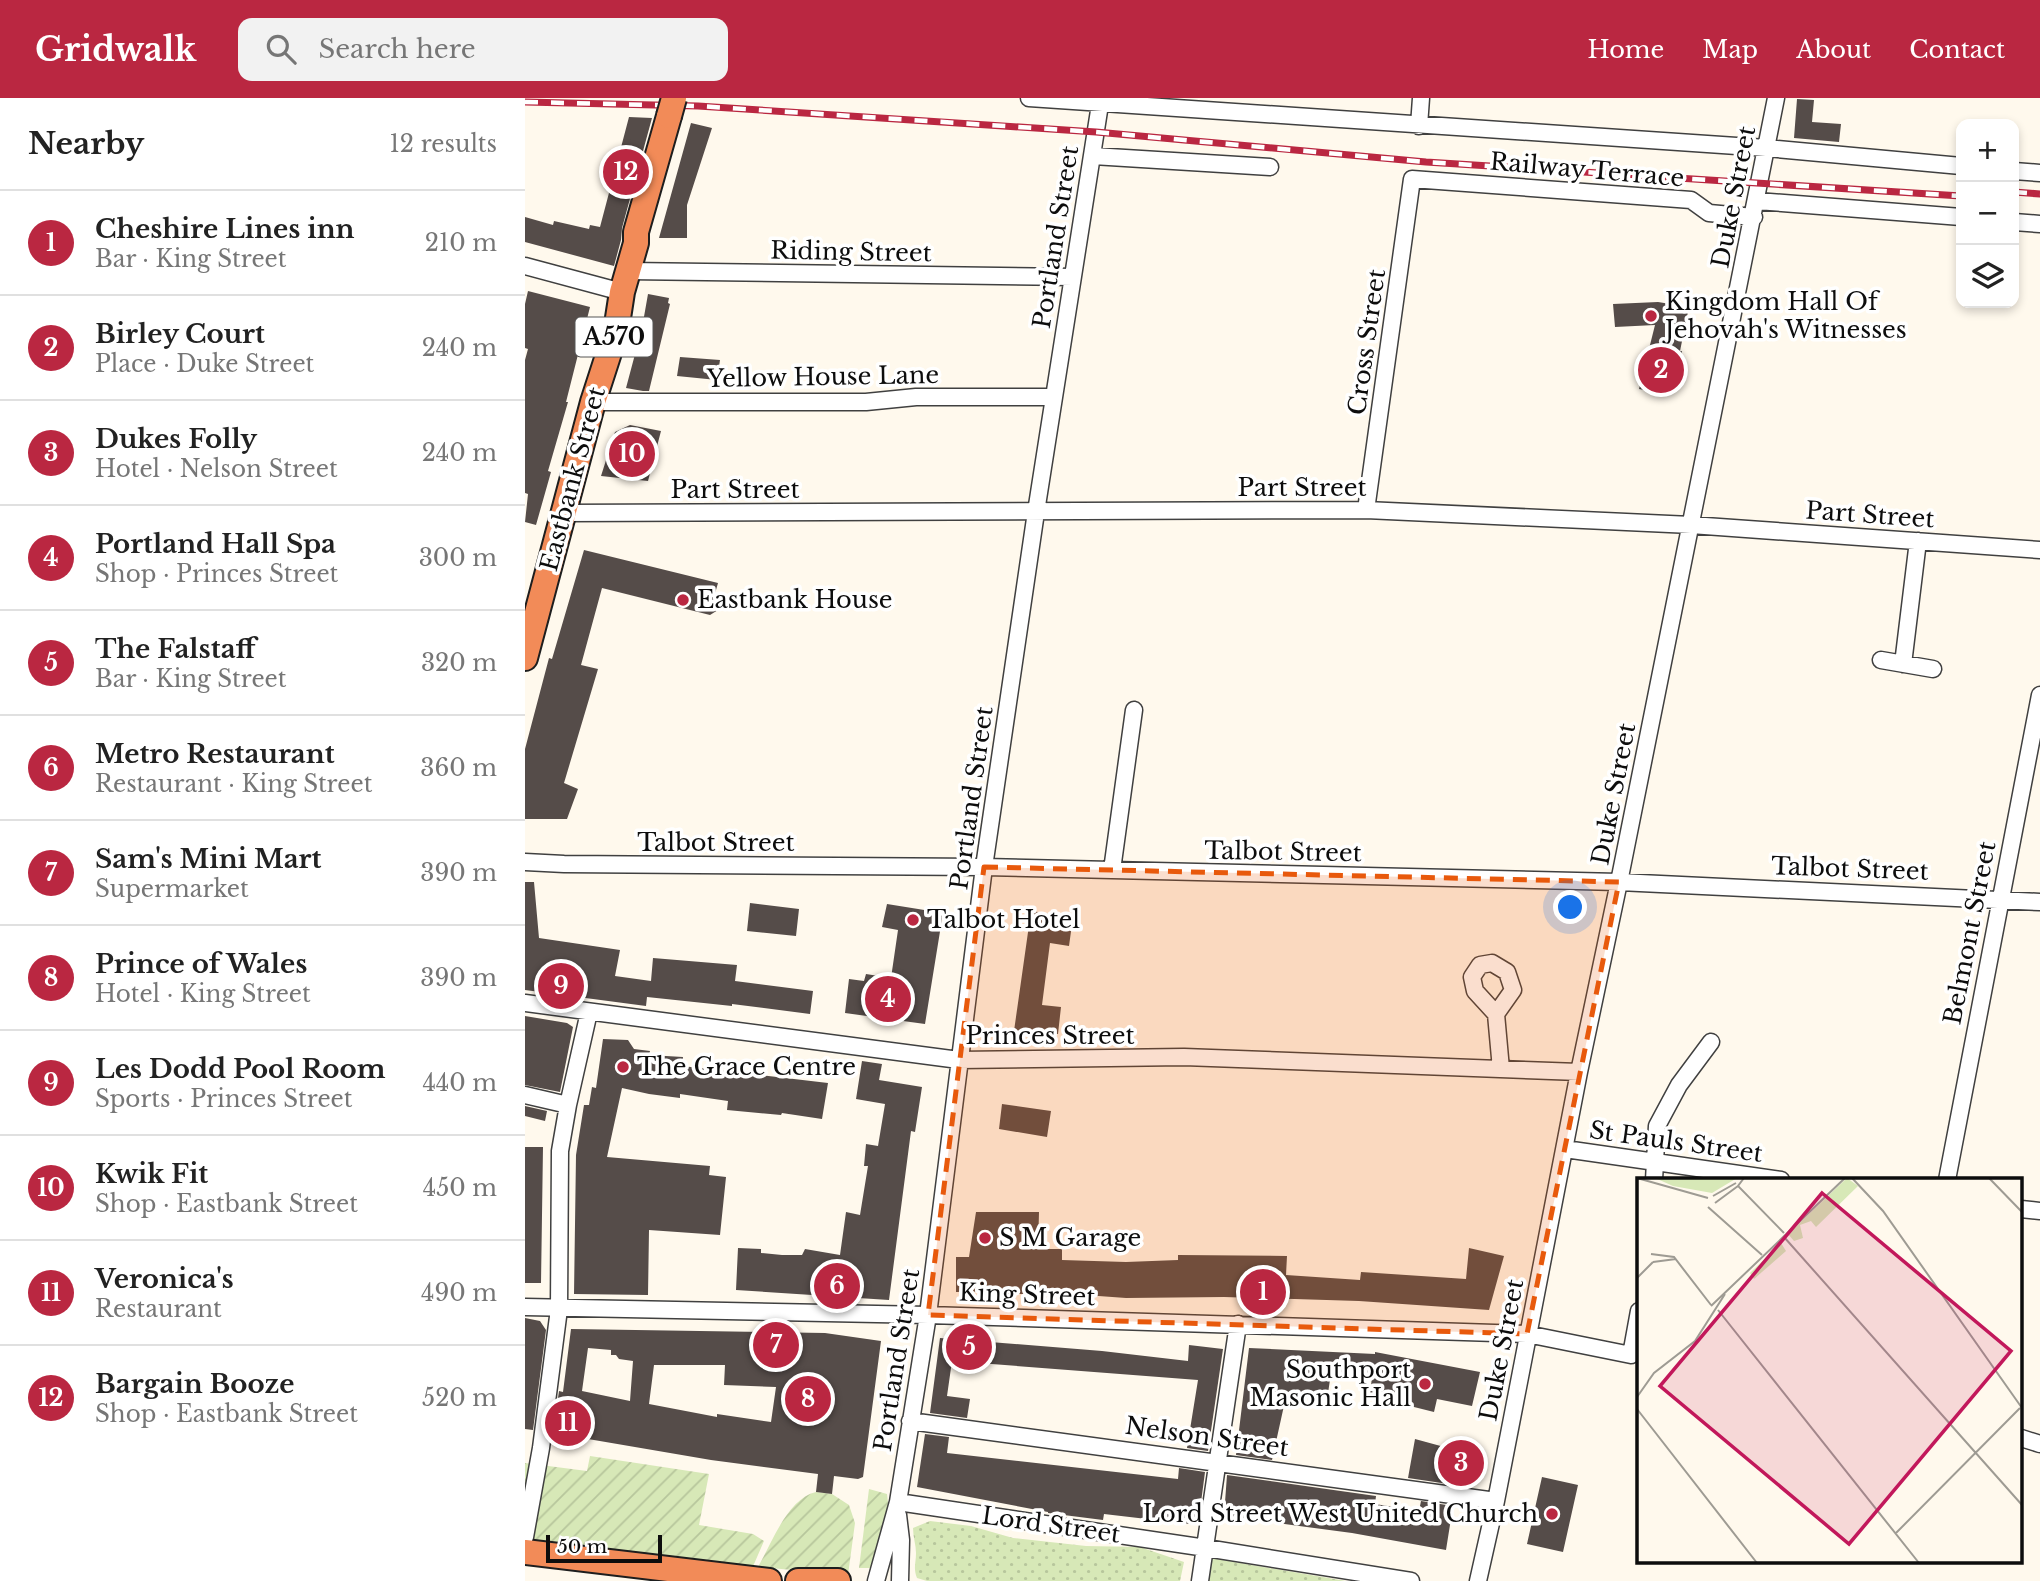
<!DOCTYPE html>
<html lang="en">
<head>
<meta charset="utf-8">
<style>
  :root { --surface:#fff; --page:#f2f2f2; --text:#222; --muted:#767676; --line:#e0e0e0; --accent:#ba2741 }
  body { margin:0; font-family:"Libre Baskerville",serif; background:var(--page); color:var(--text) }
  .controls { position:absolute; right:21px; top:21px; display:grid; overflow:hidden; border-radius:14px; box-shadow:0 4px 10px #0003 }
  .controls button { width:63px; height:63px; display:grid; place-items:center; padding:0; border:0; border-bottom:2px solid var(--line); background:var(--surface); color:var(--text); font:35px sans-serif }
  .scale { position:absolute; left:21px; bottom:18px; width:116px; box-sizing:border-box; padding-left:7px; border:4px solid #0d0d0d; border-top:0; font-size:19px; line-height:24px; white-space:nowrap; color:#0d0d0d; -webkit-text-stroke:5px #fff; paint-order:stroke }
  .you { position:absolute; left:1046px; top:810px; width:24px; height:24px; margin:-18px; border:5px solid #fff; border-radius:50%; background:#1a73e8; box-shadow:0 0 0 10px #1a73e833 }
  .badge { display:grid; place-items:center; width:46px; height:46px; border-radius:50%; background:var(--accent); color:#fff; font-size:23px; font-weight:700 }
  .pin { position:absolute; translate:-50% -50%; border:4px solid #fff; box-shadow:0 2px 7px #0006 }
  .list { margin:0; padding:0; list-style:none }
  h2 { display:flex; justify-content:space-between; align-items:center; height:91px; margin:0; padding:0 28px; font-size:30px }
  h2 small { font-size:23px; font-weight:400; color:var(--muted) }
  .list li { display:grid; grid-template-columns:46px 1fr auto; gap:21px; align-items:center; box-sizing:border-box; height:105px; padding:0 28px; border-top:2px solid var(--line) }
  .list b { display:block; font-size:26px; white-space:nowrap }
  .list p { margin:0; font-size:23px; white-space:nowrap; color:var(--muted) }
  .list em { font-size:23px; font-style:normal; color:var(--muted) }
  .icon { flex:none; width:38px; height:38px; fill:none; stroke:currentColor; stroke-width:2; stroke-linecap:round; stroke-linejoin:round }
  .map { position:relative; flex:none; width:1515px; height:1483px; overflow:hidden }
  header { display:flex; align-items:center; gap:42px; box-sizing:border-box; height:98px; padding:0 35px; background:var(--accent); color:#fff }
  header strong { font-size:33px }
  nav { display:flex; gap:38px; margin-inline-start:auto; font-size:24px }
  .search { width:490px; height:63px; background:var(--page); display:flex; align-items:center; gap:18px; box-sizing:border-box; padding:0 24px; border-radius:14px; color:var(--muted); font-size:26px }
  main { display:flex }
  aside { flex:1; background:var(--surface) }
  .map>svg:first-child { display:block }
  .grass { fill:url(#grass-dots) }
  .garden { fill:url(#garden-furrows) }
  .building { fill:#554c49; fill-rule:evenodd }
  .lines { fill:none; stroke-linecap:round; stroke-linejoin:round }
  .minor-casing { stroke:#404040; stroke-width:19 }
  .highway-casing { stroke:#1e1e1e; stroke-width:28 }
  .minor { stroke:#fff; stroke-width:16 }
  .highway { stroke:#f28b58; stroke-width:24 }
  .rail-casing { stroke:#ba2741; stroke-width:7 }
  .rail { stroke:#fff; stroke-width:4.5; stroke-dasharray:13; stroke-linecap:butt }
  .highway-bridge-casing { stroke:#1e1e1e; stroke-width:28; stroke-linecap:butt }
  .highway-bridge { stroke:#f28b58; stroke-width:24 }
  .marked { fill:#e8590c; fill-opacity:0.2; stroke:#e8590c; stroke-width:5; stroke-dasharray:14 9; stroke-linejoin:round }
  .poi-dot { fill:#ba2741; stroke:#fff; stroke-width:2.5 }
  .labels { text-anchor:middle; stroke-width:7; stroke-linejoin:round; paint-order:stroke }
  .shield { fill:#fff; stroke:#565656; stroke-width:2 }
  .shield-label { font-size:23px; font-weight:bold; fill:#0d0d0d }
  .street-label { font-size:24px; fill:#0d0d0d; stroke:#fff }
  .poi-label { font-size:24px; fill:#0d0d0d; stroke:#fff; text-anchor:start }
  .inset-road { fill:none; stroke:#9e9b93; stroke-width:2 }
  .view { fill:#c2185b; fill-opacity:0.15; stroke:#c2185b; stroke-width:3.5 }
  .inset-edge { fill:none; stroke:#0d0d0d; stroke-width:3.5 }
</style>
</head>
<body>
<header>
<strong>Gridwalk</strong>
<div class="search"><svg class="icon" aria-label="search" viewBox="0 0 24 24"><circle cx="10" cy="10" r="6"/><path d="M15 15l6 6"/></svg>Search here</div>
<nav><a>Home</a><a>Map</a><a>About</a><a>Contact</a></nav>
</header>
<main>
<aside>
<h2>Nearby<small>12 results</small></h2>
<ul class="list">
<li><span class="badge">1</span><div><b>Cheshire Lines inn</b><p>Bar · King Street</p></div><em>210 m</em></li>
<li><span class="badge">2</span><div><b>Birley Court</b><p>Place · Duke Street</p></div><em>240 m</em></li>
<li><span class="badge">3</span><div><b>Dukes Folly</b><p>Hotel · Nelson Street</p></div><em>240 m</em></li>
<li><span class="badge">4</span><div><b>Portland Hall Spa</b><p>Shop · Princes Street</p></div><em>300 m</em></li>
<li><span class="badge">5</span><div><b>The Falstaff</b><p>Bar · King Street</p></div><em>320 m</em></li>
<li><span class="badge">6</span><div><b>Metro Restaurant</b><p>Restaurant · King Street</p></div><em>360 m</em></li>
<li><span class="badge">7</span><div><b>Sam's Mini Mart</b><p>Supermarket</p></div><em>390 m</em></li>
<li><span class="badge">8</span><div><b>Prince of Wales</b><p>Hotel · King Street</p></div><em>390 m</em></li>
<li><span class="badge">9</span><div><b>Les Dodd Pool Room</b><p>Sports · Princes Street</p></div><em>440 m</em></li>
<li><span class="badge">10</span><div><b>Kwik Fit</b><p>Shop · Eastbank Street</p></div><em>450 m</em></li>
<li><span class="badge">11</span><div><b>Veronica's</b><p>Restaurant</p></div><em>490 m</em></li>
<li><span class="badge">12</span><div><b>Bargain Booze</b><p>Shop · Eastbank Street</p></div><em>520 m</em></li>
</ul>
</aside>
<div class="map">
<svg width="1515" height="1483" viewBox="0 0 1515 1483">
  <defs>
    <pattern id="grass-dots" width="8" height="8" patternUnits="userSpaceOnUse" patternTransform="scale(1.75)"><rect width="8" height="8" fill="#d7e8b7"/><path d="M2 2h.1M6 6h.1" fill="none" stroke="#b7c69c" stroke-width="1.8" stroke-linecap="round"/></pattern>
    <pattern id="garden-furrows" width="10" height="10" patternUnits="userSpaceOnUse" patternTransform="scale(1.75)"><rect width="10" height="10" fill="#d7e8b7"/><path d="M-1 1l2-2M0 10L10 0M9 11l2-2" fill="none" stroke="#b7c69c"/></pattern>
  </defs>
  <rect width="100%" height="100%" fill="#fff9ed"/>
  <path class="grass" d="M 405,1423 L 446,1428 L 488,1440 L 561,1448 L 615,1449 L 659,1464 L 655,1483 L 402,1483 L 392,1480 C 388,1470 391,1465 391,1455 C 391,1447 388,1439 388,1430 Z
    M 686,1460 L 821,1483 L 682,1483 Z"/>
  <path class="garden" d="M 65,1358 L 184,1376 L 174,1427 L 228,1436 L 239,1443 L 226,1473 L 0,1446 L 0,1365 L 62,1373 Z
    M 344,1391 L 362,1396 L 364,1414 L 349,1470 L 334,1470 Z
    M 291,1394 L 307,1396 L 324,1407 L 330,1425 L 323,1477 L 233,1469 C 247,1445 262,1401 291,1394 Z"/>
  <path class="building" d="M 1272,1 L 1289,2 L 1287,24 L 1316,26 L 1314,44 L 1269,40 Z
    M 104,19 L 127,20 L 97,130 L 96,142 L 89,168 L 0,144 L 0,119 L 28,127 L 29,123 L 64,131 L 65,127 L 75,129 Z
    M 166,25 L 187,30 L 162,107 L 162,140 L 134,140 Z
    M 3,193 L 65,209 L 41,304 L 43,304 L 23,373 L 26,374 L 11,427 L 0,424 L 3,396 L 0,395 L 0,262 L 3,251 L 0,250 L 0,206 Z
    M 123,196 L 144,200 L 143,205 L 145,206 L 124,293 L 118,293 L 101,290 L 117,230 Z
    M 1133,204 L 1164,209 L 1155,253 L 1157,253 L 1146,297 L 1114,291 L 1130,227 L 1090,229 L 1088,206 Z
    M 155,259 L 195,262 L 192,282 L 152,278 Z
    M 105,327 L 136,333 L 123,383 L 76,378 L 90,334 Z
    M 59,452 L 193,485 L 189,499 L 194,505 L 193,512 L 185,517 L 77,490 L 56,567 L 73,571 L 39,685 L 53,691 L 42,721 L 0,721 L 0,651 L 24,560 L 27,561 Z
    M 0,784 L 9,784 L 14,840 L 95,852 L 90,878 L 126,883 L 128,860 L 212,867 L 210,883 L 288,893 L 285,916 L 207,906 L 207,908 L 122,899 L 121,908 L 0,892 Z
    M 225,805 L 274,811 L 271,838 L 222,833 Z
    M 362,806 L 418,815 L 400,926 L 320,915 L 324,881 L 339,883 L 341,876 L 366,880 L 373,832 L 357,829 Z
    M 506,813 L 548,819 L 544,848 L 525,845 L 517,907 L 536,909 L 533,936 L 489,933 Z
    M 0,918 L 42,925 L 48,929 L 35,994 L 0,987 Z
    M 78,941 L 103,942 L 109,951 L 125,953 L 124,957 L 158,959 L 157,968 L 303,985 L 297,1021 L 257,1015 L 256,1017 L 202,1012 L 203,1003 L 155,996 L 155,1000 L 124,996 L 97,990 L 82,1059 L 185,1068 L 184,1077 L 201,1079 L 195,1137 L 124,1132 L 123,1197 L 49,1196 L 51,1057 L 59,1007 L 64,1007 L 67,989 L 71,990 Z
    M 337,963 L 357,966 L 354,982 L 397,989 L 390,1034 L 386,1033 L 364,1202 L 211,1192 L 213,1150 L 236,1151 L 236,1155 L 257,1157 L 277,1157 L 280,1151 L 315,1157 L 321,1114 L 335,1117 L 343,1068 L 339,1068 L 341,1046 L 353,1048 L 360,1006 L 331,1001 Z
    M 477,1006 L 526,1013 L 522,1039 L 474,1031 Z
    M 0,1008 L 22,1013 L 20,1023 L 0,1018 Z
    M 0,1049 L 18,1049 L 16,1185 L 0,1185 Z
    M 451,1114 L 514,1114 L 513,1151 L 537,1151 L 537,1162 L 601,1164 L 653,1162 L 653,1157 L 762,1158 L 761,1177 L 835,1182 L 836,1174 L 941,1181 L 944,1150 L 979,1158 L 964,1212 L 834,1203 L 699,1199 L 601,1200 L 546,1196 L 479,1196 L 479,1193 L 431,1194 L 431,1159 L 444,1159 Z
    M 0,1220 L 15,1223 L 21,1232 L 8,1332 L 0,1331 Z
    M 46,1231 L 300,1235 L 356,1243 L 338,1379 L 333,1381 L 309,1378 L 307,1396 L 291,1394 L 293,1376 L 186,1362 L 28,1335 L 34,1293 L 38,1294 ZM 63,1250 L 86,1252 L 86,1257 L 91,1257 L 94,1261 L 108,1263 L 105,1303 L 57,1293 ZM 129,1267 L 200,1267 L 199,1287 L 251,1289 L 246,1324 L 192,1316 L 192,1319 L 124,1306 Z
    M 415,1240 L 577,1253 L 663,1263 L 664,1247 L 698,1251 L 683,1353 L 662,1350 L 673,1282 L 427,1263 L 422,1298 L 445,1301 L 442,1320 L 405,1315 Z
    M 724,1250 L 850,1256 L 850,1254 L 955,1274 L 947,1308 L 912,1301 L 909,1314 L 845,1298 L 847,1278 L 806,1275 L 802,1302 L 788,1301 L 789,1295 L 762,1294 L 747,1362 L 711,1357 Z
    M 400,1336 L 424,1339 L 422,1355 L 653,1381 L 654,1370 L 680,1374 L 673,1427 L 579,1416 L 578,1422 L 523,1415 L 523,1414 L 392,1389 Z
    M 890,1341 L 945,1356 L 937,1388 L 883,1380 Z
    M 702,1377 L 851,1398 L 850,1406 L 894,1413 L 896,1403 L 928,1408 L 921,1452 L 827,1435 L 699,1418 Z
    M 1017,1379 L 1053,1387 L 1038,1454 L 1002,1446 Z"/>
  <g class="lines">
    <defs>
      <path id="minor" d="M 504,0 L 1241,50 L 1436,68
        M 894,28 L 896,0
        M 568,58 L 745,69
        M 1489,73 L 1515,75
        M 1232,103 L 1436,119
        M 1489,124 L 1515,126
        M 0,168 L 97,194
        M 103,173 L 548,179
        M 68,304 L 341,304 L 391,299 L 529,299
        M 841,412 L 887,81 L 1166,102 L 1184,115 L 1229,119
        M 38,415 L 841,412 L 1166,427 L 1515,452
        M 1356,562 L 1408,571
        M 1378,566 L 1393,443
        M 0,764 L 39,766 L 459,769 L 1094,784 L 1515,804
        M 587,772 L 609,612
        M 0,905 L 434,962 L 659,959 L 1054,974
        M 971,916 L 988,892 L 982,874 L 967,865 L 955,867 L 947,879 L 950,893 L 971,916 L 976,971
        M 0,997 L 43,1007
        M 1040,1051 L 1256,1082
        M 1129,1082 L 1132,1028 L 1154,987 L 1186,944
        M 1422,1082 L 1515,597
        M 1496,1111 L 1515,1113
        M 0,1209 L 403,1217 L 1002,1236 L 1106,1257 L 1114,1213
        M 385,1323 L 971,1403
        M 1496,1340 L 1515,1346
        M 373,1404 L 681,1450 L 886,1483
        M 373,1417 L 376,1442 L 375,1483
        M 0,1439 L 16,1350 L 34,1211 L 35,1053 L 43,1007 L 64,914
        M 351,1483 L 373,1404 L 403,1217 L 459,769 L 511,414 L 576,0
        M 675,1483 L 713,1226
        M 953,1483 L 971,1403 L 1054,974 L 1094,784 L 1251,0"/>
      <path id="highway" d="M 0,560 L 68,304 L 91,233 L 97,194 L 111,145 L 111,134 L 144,18
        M 0,1454 L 244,1483
        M 273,1483 L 313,1483"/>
    </defs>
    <use href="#minor" class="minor-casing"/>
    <use href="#highway" class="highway-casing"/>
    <use href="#minor" class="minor"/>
    <use href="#highway" class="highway"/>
    <defs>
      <path id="rail" d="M 0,4 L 173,8 L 571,34 L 901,64 L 1436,98
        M 1489,94 L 1515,96"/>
    </defs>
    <use href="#rail" class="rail-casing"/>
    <use href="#rail" class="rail"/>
    <defs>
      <path id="highway-bridge" d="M 144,18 L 149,0"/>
    </defs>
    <use href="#highway-bridge" class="highway-bridge-casing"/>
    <use href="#highway-bridge" class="highway-bridge"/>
  </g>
  <path class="marked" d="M 459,769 L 1094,784 L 1002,1236 L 403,1217 Z"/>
  <g class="poi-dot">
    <circle cx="1126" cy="218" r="7"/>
    <circle cx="158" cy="502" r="7"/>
    <circle cx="388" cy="822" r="7"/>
    <circle cx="98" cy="969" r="7"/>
    <circle cx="460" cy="1140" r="7"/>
    <circle cx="900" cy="1286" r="7"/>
    <circle cx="1027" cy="1416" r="7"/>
  </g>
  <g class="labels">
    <rect class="shield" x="50.5" y="219.5" width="77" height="39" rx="5"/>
    <g class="shield-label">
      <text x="89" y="247">A570</text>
    </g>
    <g class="street-label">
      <text transform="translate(1062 72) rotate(5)" y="8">Railway Terrace</text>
      <text transform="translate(1209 99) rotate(-79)" y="8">Duke Street</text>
      <text transform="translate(531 139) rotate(-81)" y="8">Portland Street</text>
      <text transform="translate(326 154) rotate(1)" y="8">Riding Street</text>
      <text transform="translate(842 244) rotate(-82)" y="8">Cross Street</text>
      <text transform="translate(298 279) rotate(-1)" y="8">Yellow House Lane</text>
      <text transform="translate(48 381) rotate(-75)" y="8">Eastbank Street</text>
      <text x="777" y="398">Part Street</text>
      <text x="210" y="400">Part Street</text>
      <text transform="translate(1345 417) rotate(4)" y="8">Part Street</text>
      <text transform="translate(1089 696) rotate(-79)" y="8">Duke Street</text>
      <text transform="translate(447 700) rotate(-82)" y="8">Portland Street</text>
      <text x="191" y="753">Talbot Street</text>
      <text transform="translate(758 754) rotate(1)" y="8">Talbot Street</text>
      <text transform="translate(1325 771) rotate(2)" y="8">Talbot Street</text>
      <text transform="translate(1445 835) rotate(-79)" y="8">Belmont Street</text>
      <text x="525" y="946">Princes Street</text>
      <text transform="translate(1151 1044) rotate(8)" y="8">St Pauls Street</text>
      <text transform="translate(502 1197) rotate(2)" y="8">King Street</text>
      <text transform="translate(977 1252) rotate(-79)" y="8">Duke Street</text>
      <text transform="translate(372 1262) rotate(-81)" y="8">Portland Street</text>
      <text transform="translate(682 1339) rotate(8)" y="8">Nelson Street</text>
      <text transform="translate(526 1427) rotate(8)" y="8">Lord Street</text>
    </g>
    <g class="poi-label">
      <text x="1140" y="212">Kingdom Hall Of<tspan x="1140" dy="28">Jehovah's Witnesses</tspan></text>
      <text x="172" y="510">Eastbank House</text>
      <text x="402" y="830">Talbot Hotel</text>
      <text x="112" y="977">The Grace Centre</text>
      <text x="474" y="1148">S M Garage</text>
      <text x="886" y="1280" text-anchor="end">Southport<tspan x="886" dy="28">Masonic Hall</tspan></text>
      <text x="1013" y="1424" text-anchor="end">Lord Street West United Church</text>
    </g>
  </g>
  <g transform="translate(1112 1080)">
    <rect width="385" height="385" fill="#fff9ed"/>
    <path d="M 18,0 L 100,0 L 75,15 L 36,8 ZM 144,65 L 149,73 L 117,101 L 113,95 Z" fill="#d7e8b7"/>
    <path d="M 210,0 L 221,8 L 179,49 L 174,43 L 163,47 L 166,60 L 157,63 L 151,56 Z" fill="#d7e8b7"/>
    <path class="inset-road" d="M 0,0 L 71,20M 107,0 L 101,8 L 147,55M 215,0 L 246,33 L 385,230M 352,0 L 385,34M 76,18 L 99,5M 78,25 L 101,8M 71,29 L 125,77M 147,59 L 385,327M 14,76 L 37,79 L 74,127M 16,84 L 39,81M 0,100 L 16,84M 74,128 L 208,0M 81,132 L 282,385M 0,219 L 17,195 L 58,163 L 88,116M 0,231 L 120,385M 258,356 L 383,230"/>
    <path class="view" d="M 185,15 L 374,173 L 212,366 L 23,208 Z"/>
    <rect width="385" height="385" class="inset-edge"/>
  </g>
</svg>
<div class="controls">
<button>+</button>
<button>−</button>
<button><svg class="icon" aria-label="layers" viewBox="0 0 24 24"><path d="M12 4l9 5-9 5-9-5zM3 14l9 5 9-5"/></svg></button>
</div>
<div class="scale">50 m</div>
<div class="you"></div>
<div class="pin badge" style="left:738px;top:1194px">1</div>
<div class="pin badge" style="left:1136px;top:272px">2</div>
<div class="pin badge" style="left:936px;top:1365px">3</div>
<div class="pin badge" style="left:363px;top:901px">4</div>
<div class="pin badge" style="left:444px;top:1249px">5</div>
<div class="pin badge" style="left:312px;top:1188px">6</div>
<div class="pin badge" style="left:251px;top:1247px">7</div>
<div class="pin badge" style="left:283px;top:1301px">8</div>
<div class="pin badge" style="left:36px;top:888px">9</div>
<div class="pin badge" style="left:107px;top:356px">10</div>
<div class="pin badge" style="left:43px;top:1325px">11</div>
<div class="pin badge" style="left:101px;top:74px">12</div>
</div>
</main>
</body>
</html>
